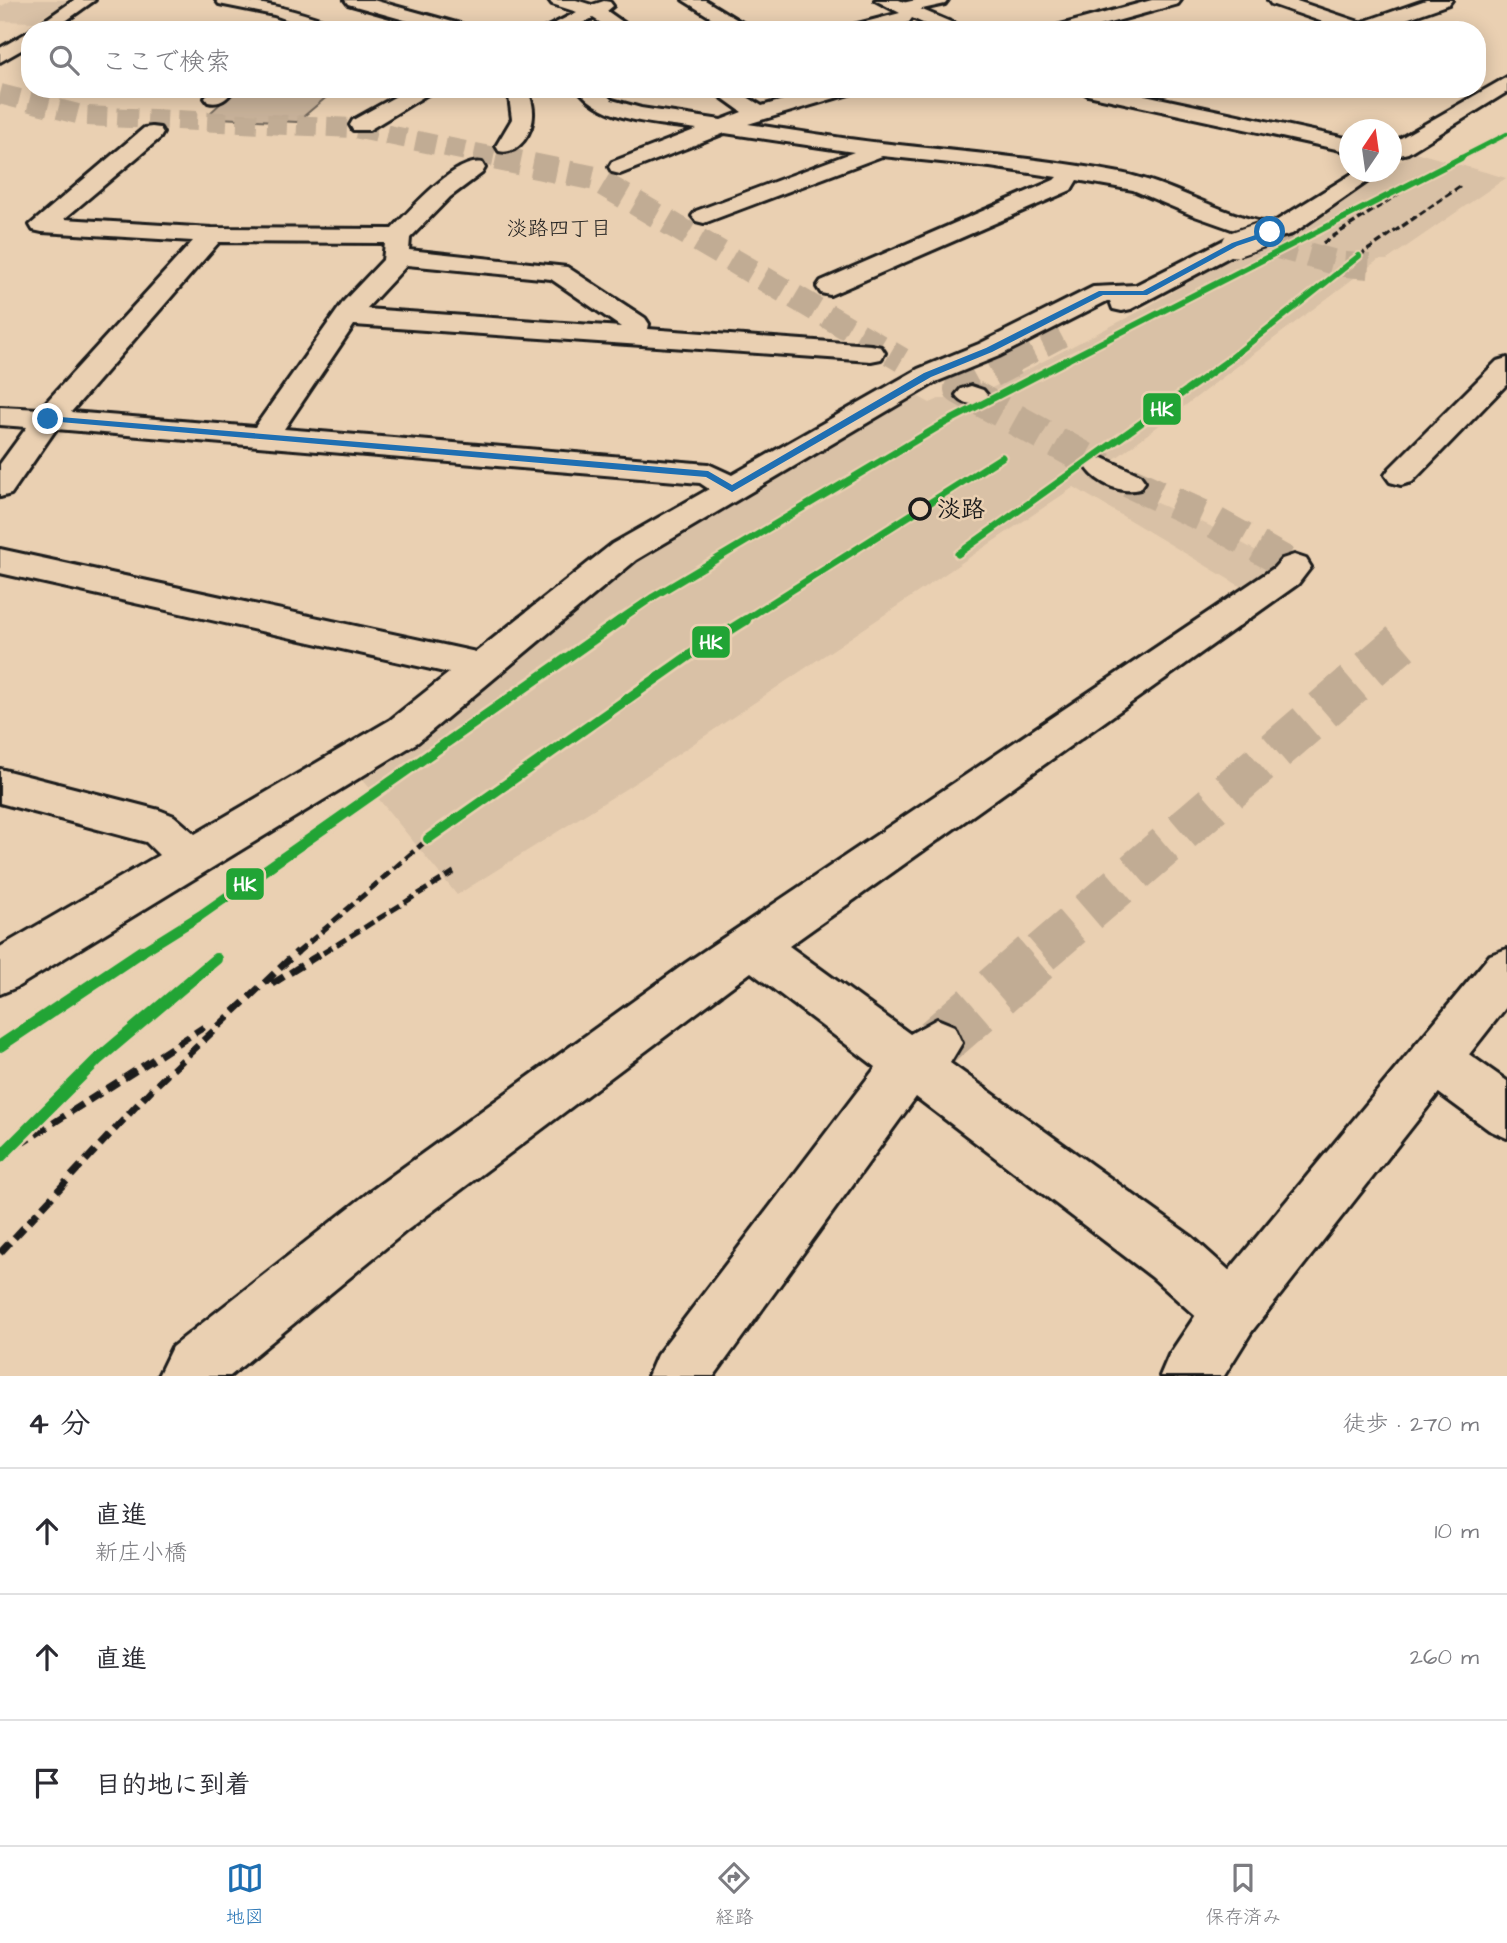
<!DOCTYPE html>
<html lang="ja">
<head>
<meta charset="utf-8">
<style>
  :root { --surface:#fff; --page:#f7f7f7; --text:#2b2b33; --muted:#7c7c81; --line:#e1e1e2; --accent:#1f6fb2 }
  body { margin:0; font-family:"Architects Daughter","Klee One",sans-serif; background:var(--page); color:var(--text) }
  .compass { position:absolute; left:1339px; top:119px; width:63px; height:63px; border-radius:50%; background:var(--surface); box-shadow:0 4px 18px #0003; rotate:13deg }
  .stop { position:absolute; width:21px; height:21px; margin:-16px; border:5px solid #1f6fb2; border-radius:50%; background:#fff }
  .stop.end { background:#1f6fb2; border-color:#fff; box-shadow:0 2px 7px #0008 }
  .list { margin:0; padding:0; list-style:none }
  h2 { display:flex; justify-content:space-between; align-items:center; height:91px; margin:0; padding:0 28px; font-size:30px }
  h2 small { font-size:23px; font-weight:400; color:var(--muted) }
  .list li { display:grid; grid-template-columns:46px 1fr auto; gap:21px; align-items:center; box-sizing:border-box; height:126px; padding:0 28px; border-top:2px solid var(--line) }
  .list b { display:block; font-size:26px; white-space:nowrap }
  .list p { margin:0; font-size:23px; white-space:nowrap; color:var(--muted) }
  .list em { font-size:23px; font-style:normal; color:var(--muted) }
  .icon { flex:none; width:38px; height:38px; fill:none; stroke:currentColor; stroke-width:2; stroke-linecap:round; stroke-linejoin:round }
  .map { position:relative; flex:none; width:1507px; height:1376px; overflow:hidden }
  .search { position:absolute; background:var(--surface); box-shadow:0 4px 18px #0003; left:21px; right:21px; top:21px; height:77px; display:flex; align-items:center; gap:18px; box-sizing:border-box; padding:0 24px; border-radius:28px; color:var(--muted); font-size:26px }
  .sheet { height:469px; background:var(--surface) }
  nav { display:flex; justify-content:space-around; align-items:center; box-sizing:border-box; height:98px; border-top:2px solid var(--line); background:var(--surface); font-size:19px; color:var(--muted) }
  nav a { display:grid; justify-items:center; gap:4px }
  nav .on { color:var(--accent) }
  .map>svg:first-child { display:block }
  .built { fill:#d9c1a6 }
  .green { fill:#c8b29a; stroke:#72675b; stroke-width:2 }
  .lines { fill:none; stroke-linecap:round; stroke-linejoin:round }
  .street-tunnel-far4 { stroke:#c1ac94; stroke-width:20; stroke-dasharray:20 10; stroke-linecap:butt }
  .street-tunnel-far3 { stroke:#c1ac94; stroke-width:25; stroke-dasharray:25 12; stroke-linecap:butt }
  .street-tunnel-far2 { stroke:#c1ac94; stroke-width:32; stroke-dasharray:32 16; stroke-linecap:butt }
  .street-tunnel-far1 { stroke:#c1ac94; stroke-width:41; stroke-dasharray:41 21; stroke-linecap:butt }
  .street-tunnel { stroke:#c1ac94; stroke-width:52; stroke-dasharray:52 26; stroke-linecap:butt }
  .street-casing { stroke:#1c1c1c; stroke-width:6 }
  .secondary-casing { stroke:#1c1c1c; stroke-width:6 }
  .street { fill:#ead0b2; fill-rule:evenodd }
  .secondary { fill:#ead0b2; fill-rule:evenodd }
  .rail-far2 { stroke:#1c1c1c; stroke-width:3.5; stroke-dasharray:7 3.5; stroke-linecap:butt }
  .rail-far1 { stroke:#1c1c1c; stroke-width:5; stroke-dasharray:11 5; stroke-linecap:butt }
  .rail { stroke:#1c1c1c; stroke-width:7; stroke-dasharray:14 7; stroke-linecap:butt }
  .street-bridge-casing { stroke:#1c1c1c; stroke-width:29; stroke-linecap:butt }
  .street-bridge { stroke:#ead0b2; stroke-width:25 }
  .rail-1-far4-casing { stroke:#ead0b2; stroke-width:7 }
  .rail-1-far3-casing { stroke:#ead0b2; stroke-width:10 }
  .rail-1-far2-casing { stroke:#ead0b2; stroke-width:11 }
  .rail-1-far1-casing { stroke:#ead0b2; stroke-width:15 }
  .rail-1-casing { stroke:#ead0b2; stroke-width:18 }
  .rail-1-far4 { stroke:#21a435; stroke-width:4.5 }
  .rail-1-far3 { stroke:#21a435; stroke-width:6 }
  .rail-1-far2 { stroke:#21a435; stroke-width:7 }
  .rail-1-far1 { stroke:#21a435; stroke-width:10 }
  .rail-1 { stroke:#21a435; stroke-width:12 }
  .route { fill:#1f6fb2 }
  .stop-dot { fill:#ead0b2; stroke:#1c1c1c; stroke-width:3.5 }
  .labels { text-anchor:middle; stroke-width:5; stroke-linejoin:round; paint-order:stroke }
  .far-neighbourhood-label { font-size:21px; fill:#1c1c1c; stroke:#ead0b2 }
  .stop-label { font-size:24px; font-weight:bold; fill:#1c1c1c; stroke:#ead0b2; text-anchor:start }
  .line-badge { stroke:#ead0b2; stroke-width:2.5 }
  .badge-label { font-size:19px; text-anchor:middle; font-weight:bold; fill:#fff }
</style>
</head>
<body>
<div class="map">
<svg width="1507" height="1376" viewBox="0 0 1507 1376">
  <rect width="100%" height="100%" fill="#ead0b2"/>
  <filter id="ink" filterUnits="userSpaceOnUse"><feTurbulence type="fractalNoise" baseFrequency=".0143" numOctaves="2"/><feDisplacementMap in="SourceGraphic" scale="14" xChannelSelector="R" yChannelSelector="G"/><feConvolveMatrix kernelMatrix="1 2 1 2 8 2 1 2 1" color-interpolation-filters="sRGB"/></filter>
  <g filter="url(#ink)">
    <path class="built" d="M 12,0 L 65,0 L 67,2 L 34,22 L 0,21 L 0,7 Z
      M 1415,152 L 1506,178 L 1387,260 L 1378,260 L 1096,473 L 1128,491 L 1208,525 L 1279,563 L 1245,589 L 1074,487 L 638,781 L 457,895 L 359,775 L 630,560 L 917,396 L 930,403 L 939,399 L 949,399 L 956,403 L 982,393 L 1142,310 L 1249,246 L 1286,233 L 1384,172 L 1392,172 L 1392,166 Z"/>
    <path class="green" d="M 236,89 L 336,89 L 297,122 L 218,118 L 210,113 Z"/>
    <g class="lines">
      <path class="street-tunnel-far4" d="M 0,94 L 85,116 L 355,128 L 504,159"/>
      <path class="street-tunnel-far3" d="M 496,158 L 593,178 L 902,360
        M 1237,235 L 1341,264 L 1374,267
        M 1010,362 L 1061,335"/>
      <path class="street-tunnel-far2" d="M 971,395 L 960,389 L 1014,360
        M 973,396 L 1103,468
        M 1129,482 L 1203,516 L 1294,567"/>
      <path class="street-tunnel-far1" d="M 1041,953 L 1404,640 L 1416,633"/>
      <path class="street-tunnel" d="M 937,1043 L 1043,951"/>
      <defs>
        <path id="street" d="M 216,0 C 265,0 296,11 341,26 L 344,30 L 316,30 L 274,15 L 219,4 Z
          M 345,0 L 373,0 L 467,26 L 470,30 L 440,30 L 348,4 Z
          M 549,0 L 576,0 L 592,5 L 604,1 L 610,2 L 613,6 L 607,11 L 634,30 L 612,30 L 593,18 L 567,30 L 542,30 L 577,12 L 552,4 Z
          M 683,0 L 705,0 L 754,30 L 731,30 Z
          M 875,0 L 899,0 L 960,26 L 963,30 L 938,30 L 912,18 L 909,22 L 879,30 L 847,30 L 850,26 L 900,13 Z
          M 1426,0 L 1452,0 L 1449,4 L 1375,30 L 1348,30 L 1351,26 Z
          M 212,89 L 234,89 C 227,99 220,105 208,102 L 205,98 Z
          M 409,89 L 436,89 L 369,130 L 353,130 L 350,125 L 353,120 Z
          M 508,89 L 528,89 C 530,97 533,104 533,112 C 534,131 519,156 499,151 L 496,146 L 512,119 Z
          M 578,89 L 600,89 L 612,100 L 641,108 L 721,120 L 742,112 L 710,89 L 734,89 L 762,106 L 822,89 L 855,89 L 852,93 L 748,124 C 792,130 837,138 881,143 C 961,152 1041,158 1120,173 C 1172,183 1218,214 1271,224 L 1355,172 L 1381,172 L 1292,234 L 1273,239 L 1243,233 L 1192,215 L 1133,190 L 1077,180 L 1071,190 L 830,295 L 821,293 L 817,287 L 821,281 L 1054,180 L 1057,177 L 990,167 L 882,156 L 704,223 L 696,221 L 692,216 L 696,211 L 854,152 L 725,133 L 620,174 L 612,172 L 609,167 L 612,162 L 697,129 C 658,123 603,123 578,89 Z
          M 1078,89 L 1117,89 L 1350,139 L 1350,152 L 1088,95 Z
          M 152,127 L 160,128 L 163,133 L 160,138 L 64,219 L 212,228 L 392,229 C 410,210 456,157 482,163 L 485,168 L 482,173 L 450,197 L 410,238 L 409,250 L 567,267 L 645,318 L 649,324 L 648,329 L 871,345 L 881,347 L 885,353 L 881,359 L 871,361 L 354,325 L 284,429 L 708,464 L 732,475 L 918,369 L 979,344 L 1093,287 L 1136,285 L 1226,239 L 1235,237 L 1244,239 L 1247,244 L 1244,249 L 1131,309 L 1122,311 L 1113,309 L 1110,301 L 1107,301 L 999,356 L 938,381 L 636,560 L 418,742 L 17,987 L 0,994 L 0,947 L 159,855 L 146,842 L 0,803 L 0,769 L 159,810 L 174,816 L 195,834 L 390,720 L 449,673 L 0,573 L 0,549 L 476,652 L 612,544 L 709,489 L 700,483 L 56,429 L 11,494 L 0,497 L 0,464 L 27,427 L 0,425 L 0,407 L 40,409 L 193,241 L 42,232 L 33,230 L 30,225 L 144,128 ZM 219,242 L 385,243 L 383,260 L 344,301 L 255,427 L 71,412 ZM 407,265 L 551,279 L 621,327 L 366,309 Z
          M 1507,358 L 1507,384 L 1412,482 L 1401,485 L 1390,482 L 1385,475 L 1390,468 L 1497,361 Z
          M 971,386 L 983,390 L 988,396 L 983,402 C 972,405 963,405 956,395 L 961,389 Z
          M 1103,458 L 1140,475 L 1145,482 L 1140,489 C 1122,494 1098,484 1087,468 L 1092,461 Z
          M 1294,555 L 1306,559 L 1311,567 L 1298,584 L 789,946 L 910,1034 L 937,1019 L 954,1026 L 962,1043 L 950,1063 L 1192,1237 L 1252,1291 L 1261,1311 L 1252,1331 L 1232,1340 L 1212,1331 L 1152,1277 L 916,1097 L 714,1376 L 648,1376 L 657,1355 L 876,1067 L 751,972 L 406,1231 L 230,1376 L 158,1376 L 172,1347 L 368,1193 L 686,963 L 1274,568 L 1282,559 Z
          M 1435,1036 L 1453,1043 L 1507,1081 L 1507,1138 L 1489,1130 L 1417,1077 L 1410,1060 L 1417,1043 Z"/>
        <path id="secondary" d="M 74,0 L 95,0 L 53,30 L 31,30 Z
          M 916,0 L 948,0 L 945,4 L 904,13 L 895,8 L 898,4 Z
          M 1152,0 L 1181,0 L 1178,4 L 1084,30 L 1054,30 L 1057,26 Z
          M 1268,0 L 1294,0 L 1371,26 L 1374,30 L 1346,30 L 1271,4 Z
          M 30,31 L 30,45 L 0,62 L 0,48 Z
          M 1507,77 L 1507,92 L 1408,153 L 1400,155 L 1392,152 L 1392,143 Z
          M 1507,949 L 1507,1006 L 1252,1331 L 1224,1376 L 1160,1376 L 1169,1355 L 1212,1291 L 1490,955 Z"/>
      </defs>
      <use href="#street" class="street-casing"/>
      <use href="#secondary" class="secondary-casing"/>
      <use href="#street" class="street"/>
      <use href="#secondary" class="secondary"/>
      <path class="rail-far2" d="M 1323,243 L 1429,174
        M 1359,256 L 1462,185"/>
      <path class="rail-far1" d="M 297,953 L 428,839
        M 323,953 L 454,872"/>
      <path class="rail" d="M 272,984 L 325,951
        M 0,1157 L 204,1027
        M 0,1253 L 152,1089 L 298,951"/>
      <defs>
        <path id="street-bridge" d="M 1235,244 L 1270,232"/>
      </defs>
      <use href="#street-bridge" class="street-bridge-casing"/>
      <use href="#street-bridge" class="street-bridge"/>
      <defs>
        <path id="rail-1-far4" d="M 1458,159 L 1507,134"/>
        <path id="rail-1-far3" d="M 1063,362 L 1461,158
          M 1226,362 L 1359,256"/>
        <path id="rail-1-far2" d="M 958,554 L 1229,360
          M 618,621 L 653,597 L 943,424 L 1067,360
          M 743,621 L 1002,457"/>
        <path id="rail-1-far1" d="M 428,839 L 690,655 L 746,620
          M 140,953 L 201,915 L 621,620"/>
        <path id="rail-1" d="M 0,1046 L 142,951
          M 0,1157 L 97,1060 L 216,959"/>
      </defs>
      <use href="#rail-1-far4" class="rail-1-far4-casing"/>
      <use href="#rail-1-far3" class="rail-1-far3-casing"/>
      <use href="#rail-1-far2" class="rail-1-far2-casing"/>
      <use href="#rail-1-far1" class="rail-1-far1-casing"/>
      <use href="#rail-1" class="rail-1-casing"/>
      <use href="#rail-1-far4" class="rail-1-far4"/>
      <use href="#rail-1-far3" class="rail-1-far3"/>
      <use href="#rail-1-far2" class="rail-1-far2"/>
      <use href="#rail-1-far1" class="rail-1-far1"/>
      <use href="#rail-1" class="rail-1"/>
    </g>
  </g>
  <path class="route" d="M 1270,230 L 1273,234 L 1237,246 L 1147,295 L 1103,295 L 992,352 L 931,377 L 732,492 L 706,477 L 48,421 L 43,419 L 48,416 L 708,471 L 732,485 L 924,373 L 986,348 L 1099,291 L 1143,291 L 1232,243 Z"/>
  <circle class="stop-dot" cx="920" cy="509" r="10"/>
  <g class="labels">
    <g class="far-neighbourhood-label">
      <text x="559" y="235">淡路四丁目</text>
    </g>
    <g class="stop-label">
      <text x="937" y="517">淡路</text>
    </g>
  </g>
  <g class="line-badge">
    <rect x="1142" y="392" width="40" height="34" rx="7" fill="#21a435"/>
    <rect x="691" y="625" width="40" height="34" rx="7" fill="#21a435"/>
    <rect x="225" y="867" width="40" height="34" rx="7" fill="#21a435"/>
  </g>
  <g class="badge-label">
    <text x="1162" y="416">HK</text>
    <text x="711" y="649">HK</text>
    <text x="245" y="891">HK</text>
  </g>
</svg>
<svg class="compass" viewBox="-18 -18 36 36"><path d="M0-13l5 13h-10z" fill="#e53935"/><path d="M0 13l5-13h-10z" fill="#7c7c81"/></svg>
<div class="stop" style="left:1270px;top:232px"></div>
<div class="stop end" style="left:48px;top:419px"></div>
<div class="search"><svg class="icon" aria-label="search" viewBox="0 0 24 24"><circle cx="10" cy="10" r="6"/><path d="M15 15l6 6"/></svg>ここで検索</div>
</div>
<section class="sheet">
<h2>4 分<small>徒歩 · 270 m</small></h2>
<ul class="list">
<li><svg class="icon" aria-label="ahead" viewBox="0 0 24 24"><path d="M12 20V5M6 11l6-6 6 6"/></svg><div><b>直進</b><p>新庄小橋</p></div><em>10 m</em></li>
<li><svg class="icon" aria-label="ahead" viewBox="0 0 24 24"><path d="M12 20V5M6 11l6-6 6 6"/></svg><div><b>直進</b></div><em>260 m</em></li>
<li><svg class="icon" aria-label="arrive" viewBox="0 0 24 24"><path d="M6 21V4h12l-3 4 3 4H6"/></svg><div><b>目的地に到着</b></div></li>
</ul>
</section>
<nav>
<a class="on"><svg class="icon" aria-label="map" viewBox="0 0 24 24"><path d="M3 6l6-2 6 2 6-2v14l-6 2-6-2-6 2zM9 4v14M15 6v14"/></svg>地図</a>
<a><svg class="icon" aria-label="directions" viewBox="0 0 24 24"><path d="M12 3l9 9-9 9-9-9zM9 14v-3h6M13 9l2 2-2 2"/></svg>経路</a>
<a><svg class="icon" aria-label="saved" viewBox="0 0 24 24"><path d="M7 4h10v16l-5-4-5 4z"/></svg>保存済み</a>
</nav>
</body>
</html>
